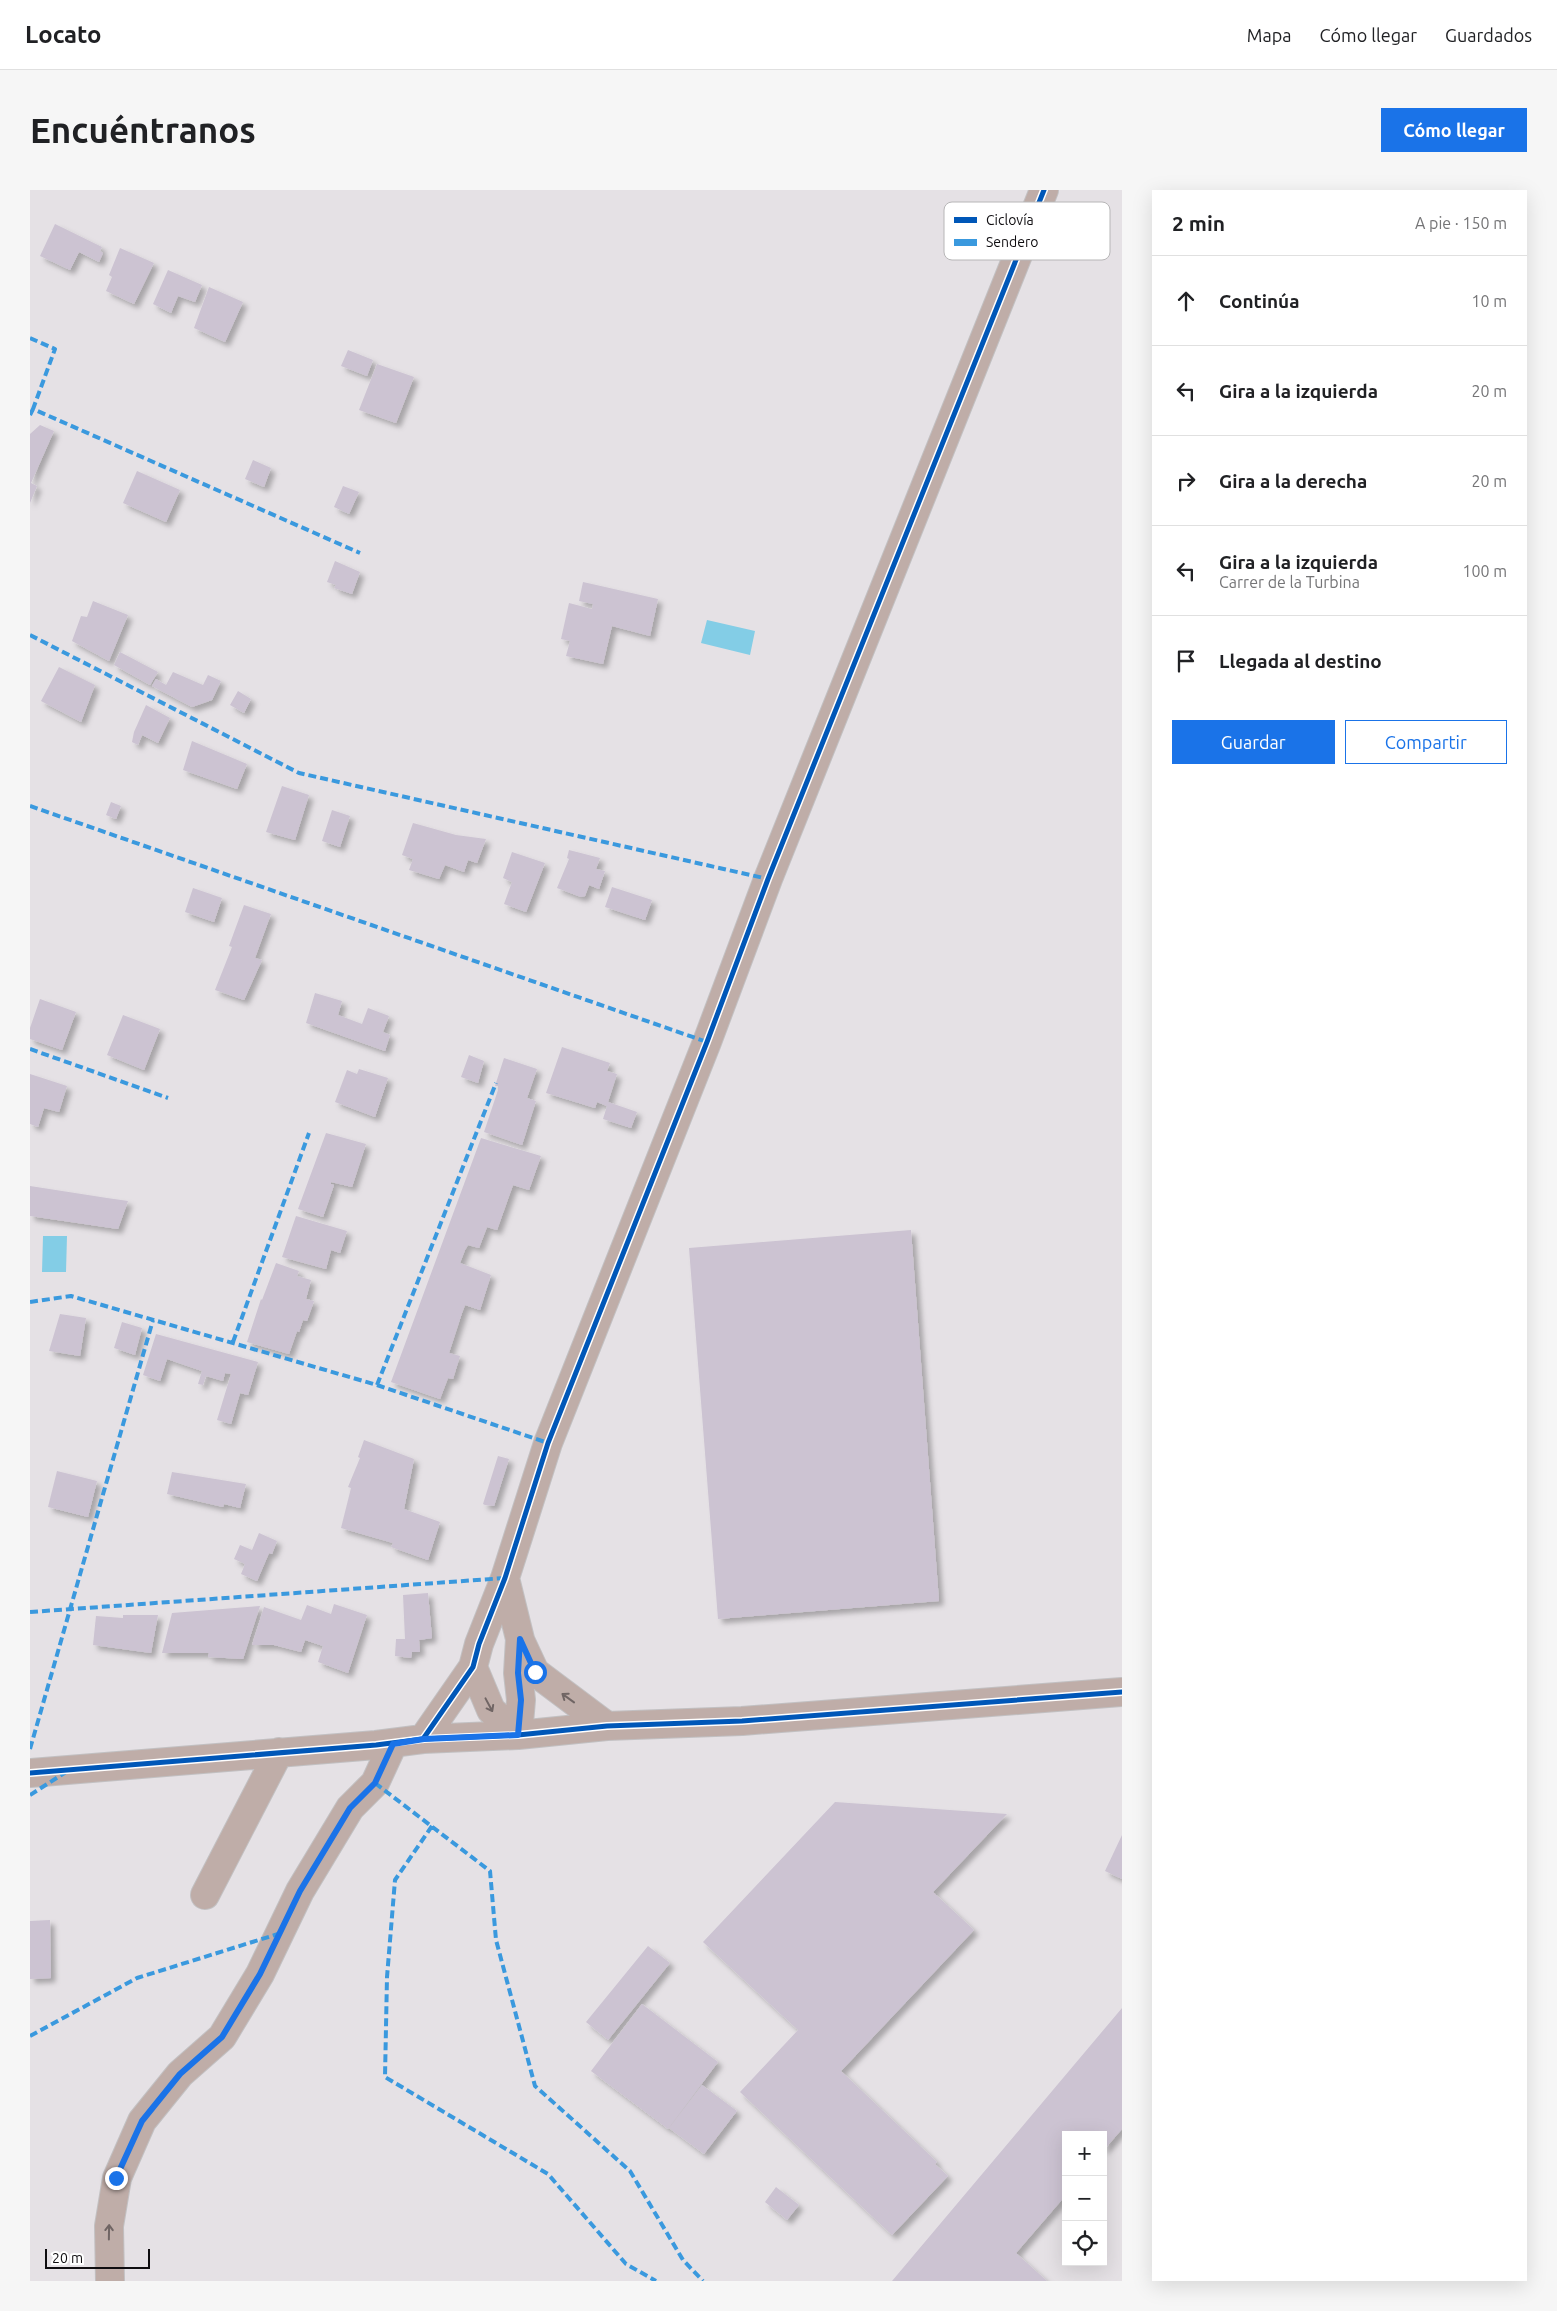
<!DOCTYPE html>
<html lang="es">
<head>
<meta charset="utf-8">
<style>
  :root { --surface:#fff; --page:#f6f6f6; --text:#202124; --muted:#757577; --line:#e0e0e0; --accent:#1a73e8 }
  body { margin:0; font-family:Ubuntu,sans-serif; background:var(--page); color:var(--text) }
  .controls { position:absolute; right:15px; bottom:15px; display:grid; overflow:hidden; border-radius:0px; box-shadow:0 5px 20px #0002 }
  .controls button { width:45px; height:45px; display:grid; place-items:center; padding:0; border:0; border-bottom:1px solid var(--line); background:var(--surface); color:var(--text); font:25px sans-serif }
  .scale { position:absolute; left:15px; bottom:12px; width:105px; box-sizing:border-box; padding-left:5px; border:2px solid #0f0d10; border-top:0; font-size:14px; line-height:18px; white-space:nowrap; color:#0f0d10; -webkit-text-stroke:4px #fff; paint-order:stroke }
  .stop { position:absolute; width:15px; height:15px; margin:-11px; border:4px solid #1a73e8; border-radius:50%; background:#fff }
  .stop.end { background:#1a73e8; border-color:#fff; box-shadow:0 1px 5px #0008 }
  .list { margin:0; padding:0; list-style:none }
  h2 { display:flex; justify-content:space-between; align-items:center; height:65px; margin:0; padding:0 20px; font-size:21px }
  h2 small { font-size:16px; font-weight:400; color:var(--muted) }
  .list li { display:grid; grid-template-columns:32px 1fr auto; gap:15px; align-items:center; box-sizing:border-box; height:90px; padding:0 20px; border-top:1px solid var(--line) }
  .list b { display:block; font-size:19px; white-space:nowrap }
  .list p { margin:0; font-size:16px; white-space:nowrap; color:var(--muted) }
  .list em { font-size:16px; font-style:normal; color:var(--muted) }
  .actions { display:flex; gap:10px; padding:15px 20px }
  .actions a { flex:1; padding:11px 0; border:1px solid var(--accent); border-radius:0px; text-align:center; font-size:18px; color:var(--accent) }
  .actions .main { background:var(--accent); color:#fff }
  .icon { flex:none; width:28px; height:28px; fill:none; stroke:currentColor; stroke-width:2; stroke-linecap:round; stroke-linejoin:round }
  .map { position:relative; flex:none; width:1092px; height:2091px; overflow:hidden; border-radius:0px }
  header { display:flex; align-items:center; gap:30px; box-sizing:border-box; height:70px; padding:0 25px; background:var(--surface); border-bottom:1px solid var(--line) }
  header strong { font-size:24px }
  nav { display:flex; gap:28px; margin-inline-start:auto; font-size:18px }
  .intro { display:flex; align-items:center; justify-content:space-between; box-sizing:border-box; height:120px; padding:0 30px }
  h1 { margin:0; font-size:35px }
  .button { padding:12px 22px; border-radius:0px; background:var(--accent); color:#fff; font-size:18px; font-weight:700 }
  main { display:flex; gap:30px; padding:0 30px }
  aside { flex:1; background:var(--surface); border-radius:0px; box-shadow:0 5px 20px #0002 }
  .map>svg:first-child { display:block }
  .water { fill:#83cde6 }
  .building { fill:#ccc3d2; filter:url(#shadow) }
  .lines { fill:none; stroke-linecap:round; stroke-linejoin:round }
  .minor-casing { stroke:#c2c0c2; stroke-width:30 }
  .minor { stroke:#bfada8; stroke-width:28 }
  .quiet { stroke:#3a99de; stroke-width:4; stroke-dasharray:8 4; stroke-linecap:butt }
  .cycleway-casing { stroke:#fff; stroke-width:8 }
  .cycleway { stroke:#0057b8; stroke-width:5 }
  .oneway { stroke:#706564 }
  .route { stroke:#1a73e8; stroke-width:6 }
  .key { fill:#fff; stroke:#b7b6b7; stroke-width:1 }
  .key-label { font-size:14px; fill:#0f0d10 }
</style>
</head>
<body>
<header>
<strong>Locato</strong>
<nav><a>Mapa</a><a>Cómo llegar</a><a>Guardados</a></nav>
</header>
<div class="intro"><h1>Encuéntranos</h1><a class="button">Cómo llegar</a></div>
<main>
<div class="map">
<svg width="1092" height="2091" viewBox="0 0 1092 2091">
  <defs>
    <filter id="shadow"><feDropShadow dx="4.5" dy="4.5" stdDeviation="2.5" flood-color="#0004"/></filter>
  </defs>
  <rect width="100%" height="100%" fill="#e5e1e5"/>
  <path class="water" d="M 677,430 L 725,441 L 720,465 L 671,453 Z
    M 13,1046 L 37,1046 L 36,1082 L 12,1082 Z"/>
  <path class="building" d="M 25,34 L 72,57 L 70,61 L 73,63 L 69,72 L 49,62 L 40,80 L 10,66 Z
    M 90,58 L 124,73 L 104,114 L 76,101 L 82,87 L 79,85 Z
    M 138,80 L 172,95 L 165,112 L 148,106 L 141,123 L 123,114 Z
    M 179,97 L 213,112 L 195,152 L 164,138 Z
    M 318,160 L 343,170 L 337,186 L 311,176 Z
    M 347,174 L 384,187 L 366,233 L 329,220 Z
    M 10,235 L 24,241 L 1,293 L 7,296 L 0,313 L 0,244 Z
    M 223,270 L 241,278 L 234,297 L 215,289 Z
    M 107,281 L 150,300 L 136,332 L 93,313 Z
    M 313,296 L 329,302 L 319,324 L 304,317 Z
    M 305,371 L 330,382 L 322,404 L 304,398 L 306,395 L 297,392 Z
    M 553,392 L 628,409 L 620,446 L 582,436 L 573,474 L 536,466 L 540,451 L 531,449 L 539,413 L 562,419 L 563,414 L 549,411 Z
    M 63,411 L 98,425 L 79,471 L 42,451 L 51,426 L 57,427 Z
    M 90,462 L 128,482 L 120,495 L 84,475 Z
    M 29,477 L 65,495 L 51,532 L 11,511 Z
    M 143,482 L 173,495 L 178,485 L 191,491 L 182,510 L 162,517 L 122,496 L 126,489 L 136,495 Z
    M 208,501 L 221,509 L 214,523 L 200,515 Z
    M 116,515 L 140,528 L 128,553 L 112,545 L 108,555 L 102,552 L 104,542 Z
    M 162,551 L 217,574 L 207,599 L 153,580 Z
    M 252,596 L 279,605 L 265,650 L 236,642 Z
    M 81,612 L 91,616 L 86,629 L 76,625 Z
    M 302,620 L 320,626 L 310,657 L 292,651 Z
    M 383,633 L 426,645 L 456,649 L 447,673 L 438,670 L 434,682 L 415,675 L 409,689 L 379,680 L 383,669 L 372,665 Z
    M 539,660 L 570,668 L 566,679 L 575,681 L 569,699 L 559,695 L 555,706 L 551,707 L 527,698 L 539,669 L 537,668 Z
    M 482,662 L 515,673 L 496,722 L 474,714 L 482,692 L 473,688 Z
    M 582,697 L 622,710 L 615,730 L 575,717 Z
    M 163,698 L 192,708 L 184,732 L 155,722 Z
    M 214,715 L 241,724 L 225,768 L 232,770 L 214,810 L 185,800 L 202,757 L 199,756 Z
    M 285,803 L 312,811 L 308,825 L 332,834 L 338,818 L 359,826 L 353,842 L 360,845 L 355,861 L 276,833 Z
    M 10,809 L 46,822 L 32,860 L 0,849 L 0,838 Z
    M 93,825 L 130,839 L 114,880 L 77,865 Z
    M 532,857 L 580,873 L 577,881 L 587,884 L 578,912 L 607,922 L 601,938 L 573,929 L 577,916 L 567,912 L 565,918 L 516,903 Z
    M 439,865 L 454,871 L 448,893 L 431,887 Z
    M 474,868 L 507,879 L 497,908 L 506,911 L 492,955 L 454,942 L 468,900 L 468,896 L 465,896 Z
    M 329,879 L 358,888 L 345,927 L 305,912 L 317,880 L 327,884 Z
    M 0,884 L 37,896 L 29,922 L 14,918 L 8,937 L 0,934 Z
    M 296,943 L 336,954 L 322,997 L 301,992 L 301,994 L 304,995 L 293,1027 L 268,1019 Z
    M 451,948 L 511,966 L 499,1000 L 483,995 L 467,1040 L 457,1037 L 449,1058 L 438,1055 L 435,1060 L 430,1073 L 461,1085 L 450,1120 L 435,1115 L 432,1123 L 419,1163 L 430,1166 L 423,1189 L 418,1188 L 410,1209 L 361,1192 Z
    M 0,996 L 77,1008 L 98,1011 L 88,1039 L 0,1026 Z
    M 266,1026 L 317,1041 L 310,1063 L 301,1060 L 296,1079 L 252,1067 Z
    M 881,1040 L 909,1411 L 688,1429 L 659,1058 Z
    M 246,1073 L 269,1081 L 267,1086 L 281,1090 L 276,1109 L 284,1111 L 277,1131 L 273,1130 L 269,1142 L 267,1141 L 259,1164 L 217,1152 L 231,1109 L 232,1110 Z
    M 30,1124 L 56,1128 L 50,1166 L 19,1161 Z
    M 92,1132 L 112,1138 L 105,1165 L 84,1158 Z
    M 126,1144 L 228,1172 L 218,1205 L 210,1203 L 201,1234 L 187,1230 L 201,1184 L 195,1183 L 193,1191 L 176,1186 L 173,1195 L 168,1194 L 172,1181 L 137,1169 L 130,1191 L 113,1185 Z
    M 334,1250 L 384,1269 L 374,1319 L 410,1332 L 398,1370 L 361,1357 L 363,1353 L 311,1338 L 321,1298 L 318,1297 L 330,1268 L 328,1267 Z
    M 468,1266 L 479,1269 L 464,1316 L 455,1315 L 453,1314 Z
    M 27,1281 L 67,1291 L 58,1327 L 18,1317 Z
    M 142,1282 L 216,1294 L 210,1318 L 194,1314 L 193,1317 L 137,1304 Z
    M 229,1343 L 247,1351 L 242,1364 L 239,1363 L 227,1391 L 211,1384 L 215,1374 L 204,1369 L 210,1355 L 222,1360 Z
    M 398,1403 L 402,1448 L 389,1450 L 390,1462 L 382,1462 L 381,1468 L 365,1466 L 366,1449 L 375,1449 L 373,1405 Z
    M 304,1414 L 337,1425 L 318,1483 L 288,1472 L 293,1456 L 275,1450 L 271,1462 L 244,1455 L 222,1455 L 234,1417 L 271,1430 L 277,1415 L 301,1424 Z
    M 230,1416 L 213,1469 L 178,1467 L 179,1463 L 132,1463 L 142,1423 Z
    M 93,1425 L 128,1425 L 121,1463 L 63,1455 L 66,1426 L 93,1428 Z
    M 805,1612 L 977,1624 L 903,1702 L 944,1740 L 811,1881 L 907,1972 L 905,1974 L 918,1986 L 862,2045 L 710,1902 L 768,1840 L 673,1752 Z
    M 1092,1645 L 1092,1689 L 1075,1681 Z
    M 20,1730 L 21,1788 L 0,1789 L 0,1731 Z
    M 618,1756 L 640,1773 L 578,1850 L 556,1832 Z
    M 612,1814 L 688,1872 L 638,1939 L 561,1881 Z
    M 1092,1818 L 1092,1939 L 1073,1961 L 1073,1945 L 1036,1945 L 1036,2005 L 986,2063 L 1017,2091 L 862,2091 Z
    M 672,1895 L 707,1921 L 674,1964 L 639,1938 Z
    M 746,1997 L 769,2015 L 757,2030 L 735,2012 Z"/>
  <g class="lines">
    <defs>
      <path id="minor" d="M 475,1388 L 490,1449 L 488,1483 L 491,1510 L 488,1545
        M 491,1452 L 505,1482 L 577,1536
        M 443,1477 L 461,1520 L 488,1545
        M 393,1549 L 443,1477 L 449,1454 L 475,1388 L 518,1253 L 677,852 L 738,689 L 1014,0
        M 0,1583 L 346,1555 L 393,1549 L 488,1545 L 577,1536 L 712,1531 L 1092,1502
        M 175,1705 L 249,1562
        M 80,2091 L 79,2036 L 87,1988 L 112,1931 L 150,1884 L 192,1847 L 230,1784 L 270,1701 L 320,1618 L 345,1593 L 363,1554"/>
    </defs>
    <use href="#minor" class="minor-casing"/>
    <use href="#minor" class="minor"/>
    <path class="quiet" d="M 0,148 L 25,159 L 3,219
      M 0,225 L 3,219 L 330,363
      M 0,445 L 269,583 L 738,689
      M 0,616 L 677,852
      M 0,859 L 138,908
      M 0,1112 L 41,1106 L 347,1195 L 518,1253
      M 203,1152 L 279,943
      M 347,1195 L 466,893
      M 0,1422 L 475,1388
      M 0,1559 L 123,1130
      M 345,1593 L 460,1681 L 466,1750 L 505,1896 L 600,1981 L 653,2070 L 673,2091
      M 0,1605 L 36,1582
      M 402,1636 L 365,1690 L 357,1787 L 355,1887 L 518,1984 L 596,2074 L 626,2091
      M 0,1846 L 107,1788 L 248,1744"/>
    <defs>
      <path id="cycleway" d="M 393,1549 L 443,1477 L 449,1454 L 475,1388 L 518,1253 L 677,852 L 738,689 L 1014,0
        M 0,1583 L 346,1555 L 393,1549 L 488,1545 L 577,1536 L 712,1531 L 1092,1502"/>
    </defs>
    <use href="#cycleway" class="cycleway-casing"/>
    <use href="#cycleway" class="cycleway"/>
  </g>
  <defs><path id="oneway-shaft" d="M-6 0H5M1.5-3L5.5 0L1.5 3" fill="none" stroke-width="1.6" stroke-linecap="round" stroke-linejoin="round" transform="scale(1.25)"/></defs>
  <g class="oneway">
    <use href="#oneway-shaft" transform="translate(538 1508) rotate(-144)"/>
    <use href="#oneway-shaft" transform="translate(459 1515) rotate(62)"/>
    <use href="#oneway-shaft" transform="translate(79 2042) rotate(-89)"/>
  </g>
  <g class="lines">
    <path class="route" d="M 86,1988 L 112,1931 L 150,1884 L 192,1847 L 230,1784 L 270,1701 L 320,1618 L 345,1593 L 363,1554 L 394,1549 L 488,1545 L 491,1510 L 488,1483 L 490,1449 L 505,1482"/>
  </g>
  <rect x="914" y="12" width="166" height="58" rx="8" class="key"/>
  <rect x="924" y="27" width="23" height="6" fill="#0057b8"/>
  <rect x="924" y="49" width="23" height="7" fill="#3a99de"/>
  <g class="key-label">
    <text x="956" y="35">Ciclovía</text>
    <text x="956" y="57">Sendero</text>
  </g>
</svg>
<div class="controls">
<button>+</button>
<button>−</button>
<button><svg class="icon" aria-label="locate" viewBox="0 0 24 24"><circle cx="12" cy="12" r="6"/><path d="M12 2v4M12 18v4M2 12h4M18 12h4"/></svg></button>
</div>
<div class="scale">20 m</div>
<div class="stop" style="left:505px;top:1482px"></div>
<div class="stop end" style="left:86px;top:1988px"></div>
</div>
<aside>
<h2>2 min<small>A pie · 150 m</small></h2>
<ul class="list">
<li><svg class="icon" aria-label="ahead" viewBox="0 0 24 24"><path d="M12 20V5M6 11l6-6 6 6"/></svg><div><b>Continúa</b></div><em>10 m</em></li>
<li><svg class="icon" aria-label="left" viewBox="0 0 24 24"><path d="M17 20v-9H6M10 6l-5 5 5 5"/></svg><div><b>Gira a la izquierda</b></div><em>20 m</em></li>
<li><svg class="icon" aria-label="right" viewBox="0 0 24 24"><path d="M7 20v-9h11M14 6l5 5-5 5"/></svg><div><b>Gira a la derecha</b></div><em>20 m</em></li>
<li><svg class="icon" aria-label="left" viewBox="0 0 24 24"><path d="M17 20v-9H6M10 6l-5 5 5 5"/></svg><div><b>Gira a la izquierda</b><p>Carrer de la Turbina</p></div><em>100 m</em></li>
<li><svg class="icon" aria-label="arrive" viewBox="0 0 24 24"><path d="M6 21V4h12l-3 4 3 4H6"/></svg><div><b>Llegada al destino</b></div></li>
</ul>
<div class="actions"><a class="main">Guardar</a><a>Compartir</a></div>
</aside>
</main>
</body>
</html>
